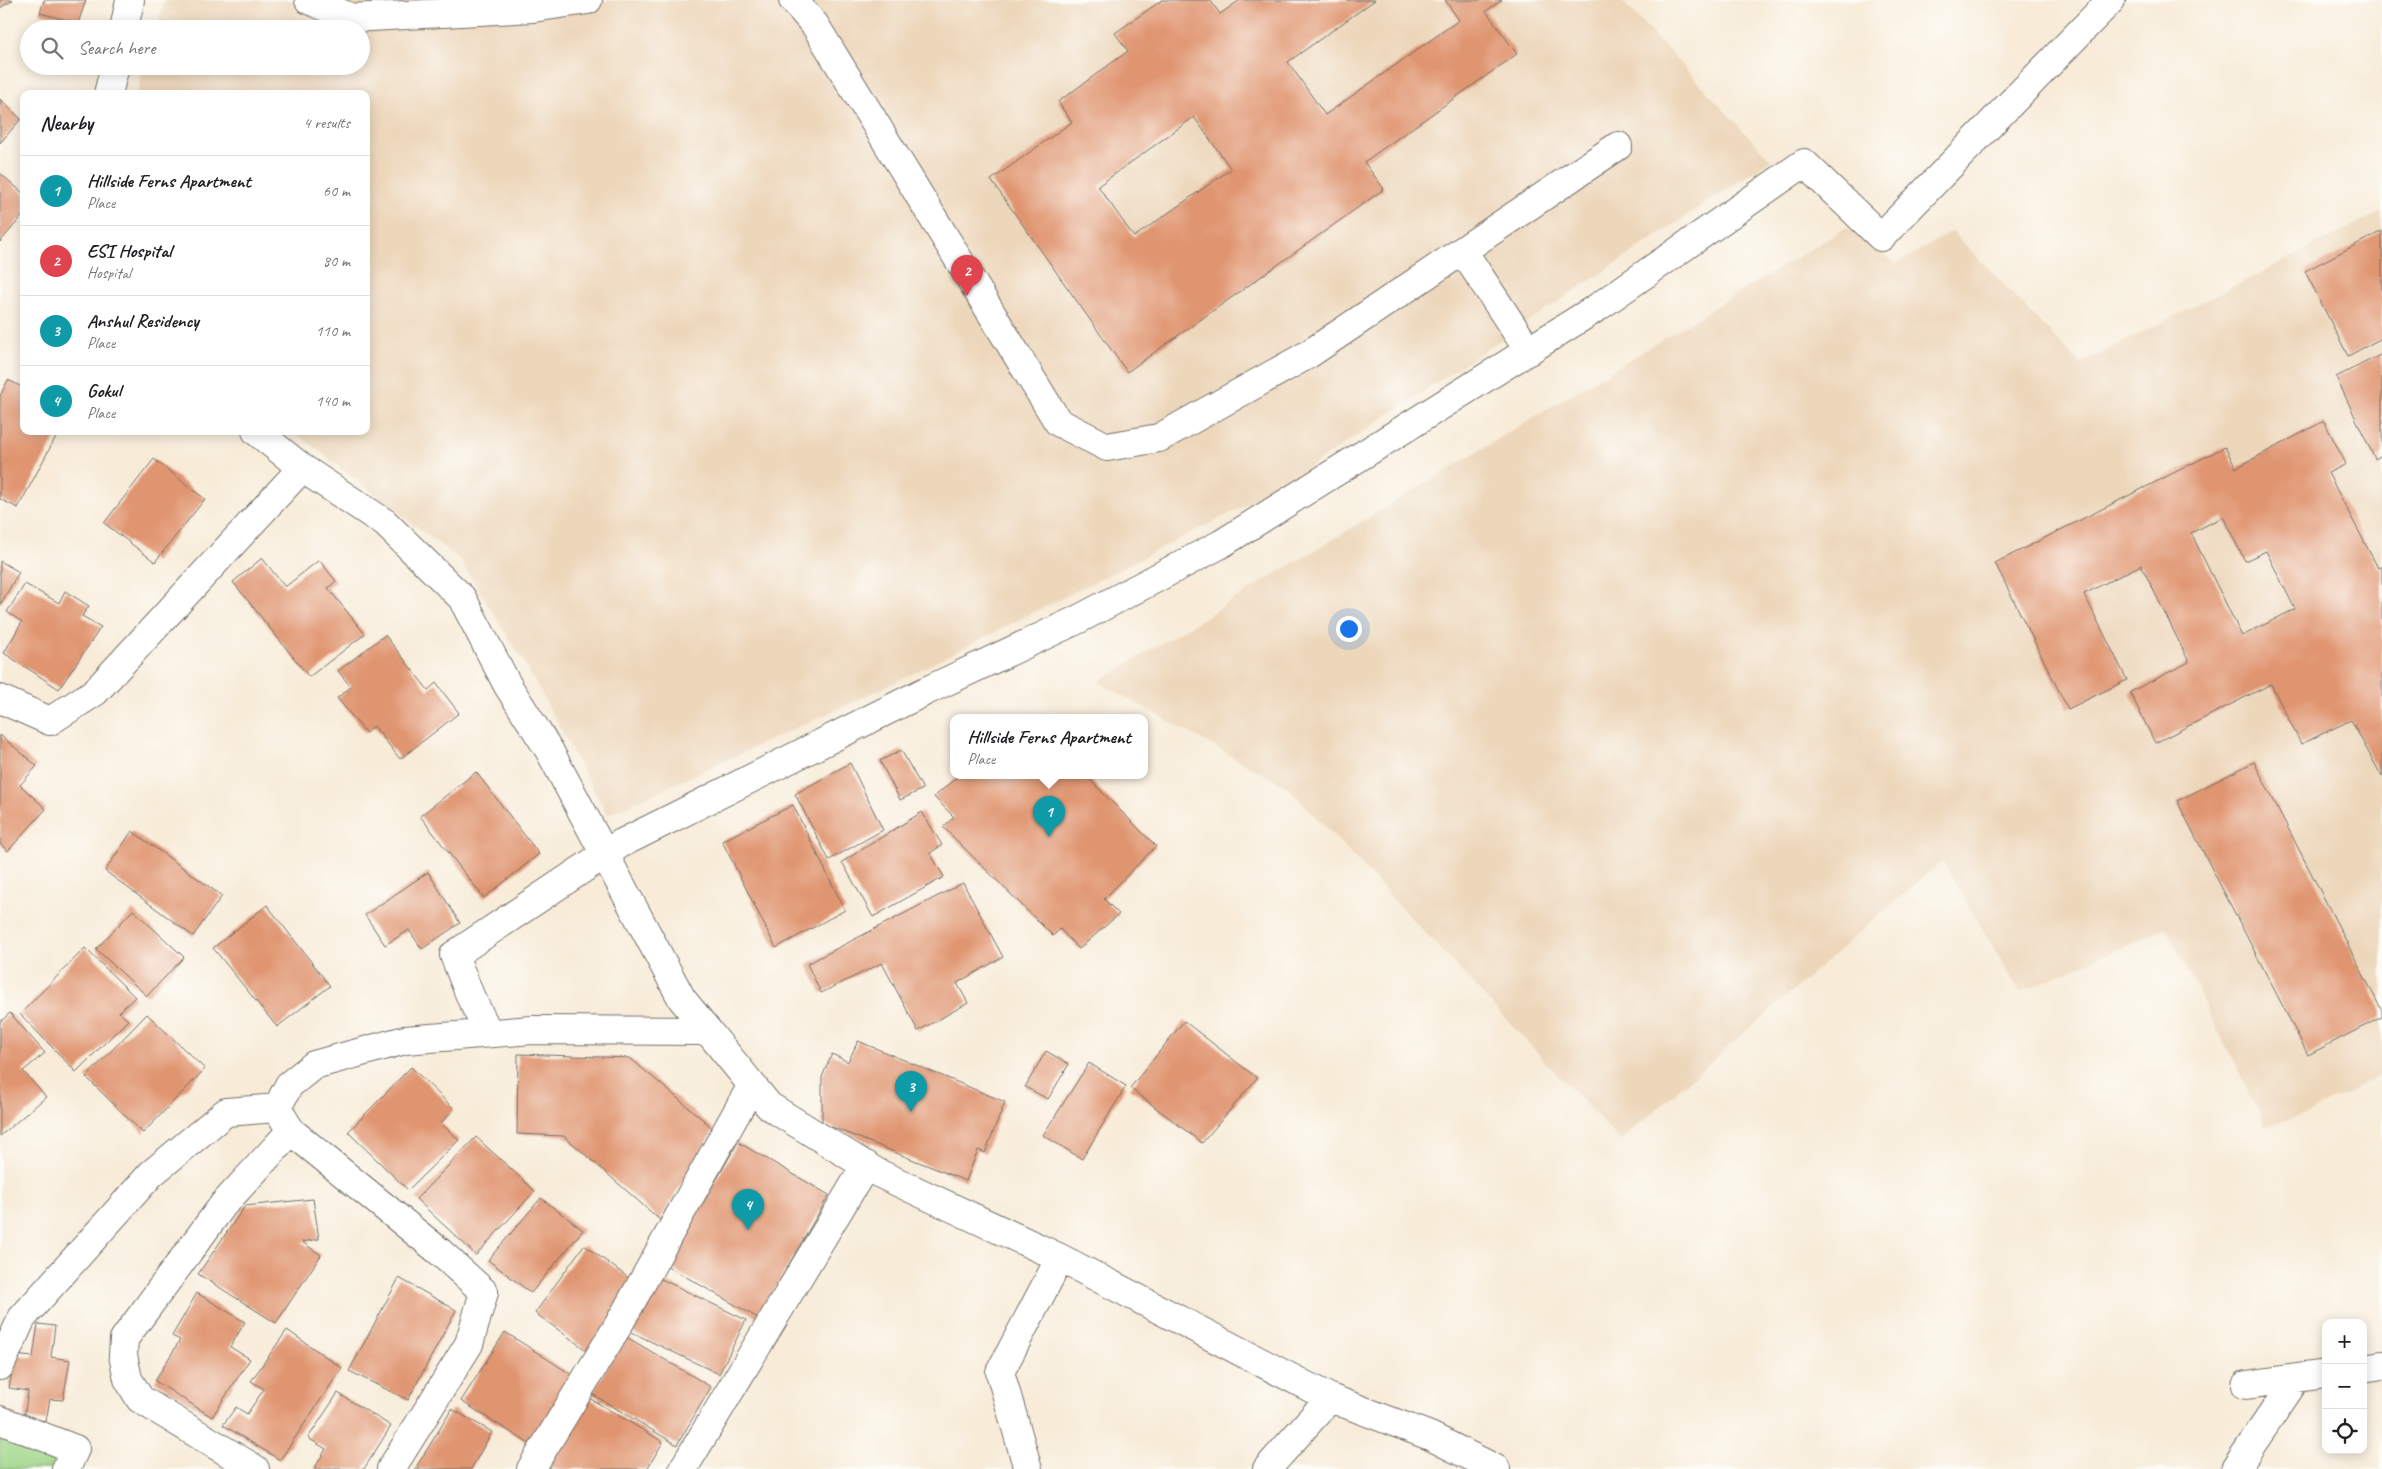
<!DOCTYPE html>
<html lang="en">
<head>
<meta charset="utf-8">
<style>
  :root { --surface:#fff; --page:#f6f6f6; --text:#202124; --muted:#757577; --line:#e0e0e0; --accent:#1f6fb2 }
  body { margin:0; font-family:Caveat,sans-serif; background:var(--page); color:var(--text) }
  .controls { position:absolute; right:15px; bottom:15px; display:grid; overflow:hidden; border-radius:10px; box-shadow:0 2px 12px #0003 }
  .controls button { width:45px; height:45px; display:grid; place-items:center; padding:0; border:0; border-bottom:1px solid var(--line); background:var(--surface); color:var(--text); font:25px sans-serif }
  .you { position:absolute; left:1348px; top:628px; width:18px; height:18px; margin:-12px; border:4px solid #fff; border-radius:50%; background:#1a73e8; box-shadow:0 0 0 8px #1a73e833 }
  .badge { display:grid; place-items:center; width:32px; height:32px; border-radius:50%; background:var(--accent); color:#fff; font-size:16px; font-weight:700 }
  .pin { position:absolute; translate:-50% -41px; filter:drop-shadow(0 1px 2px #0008) }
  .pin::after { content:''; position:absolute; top:26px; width:18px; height:15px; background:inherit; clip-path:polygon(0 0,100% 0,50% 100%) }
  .popup { position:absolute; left:950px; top:714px; width:198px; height:65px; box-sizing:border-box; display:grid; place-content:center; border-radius:10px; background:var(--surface); filter:drop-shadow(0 1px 4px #0005); font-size:16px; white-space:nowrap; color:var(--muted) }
  .popup b { font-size:19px; color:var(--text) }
  .popup::after { content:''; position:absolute; left:50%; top:100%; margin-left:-10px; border:10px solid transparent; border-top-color:var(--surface) }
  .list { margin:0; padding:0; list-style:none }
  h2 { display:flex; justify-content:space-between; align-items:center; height:65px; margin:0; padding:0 20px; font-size:21px }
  h2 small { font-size:16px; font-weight:400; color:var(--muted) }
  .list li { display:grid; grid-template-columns:32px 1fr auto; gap:15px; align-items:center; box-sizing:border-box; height:70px; padding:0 20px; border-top:1px solid var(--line) }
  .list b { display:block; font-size:19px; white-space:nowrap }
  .list p { margin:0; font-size:16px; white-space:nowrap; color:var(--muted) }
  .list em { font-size:16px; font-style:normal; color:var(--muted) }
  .icon { flex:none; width:28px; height:28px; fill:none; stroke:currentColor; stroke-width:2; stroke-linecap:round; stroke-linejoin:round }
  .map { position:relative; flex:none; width:2382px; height:1469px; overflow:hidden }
  .search { position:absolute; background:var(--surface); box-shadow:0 2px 12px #0003; left:20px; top:20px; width:350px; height:55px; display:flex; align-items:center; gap:12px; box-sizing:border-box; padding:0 18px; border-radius:28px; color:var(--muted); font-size:19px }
  .panel { position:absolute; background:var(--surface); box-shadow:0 2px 12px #0003; left:20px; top:90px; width:350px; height:345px; border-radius:10px }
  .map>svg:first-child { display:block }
  .built { fill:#edd7bb }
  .green { fill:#9dd587; stroke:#648059 }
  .building { fill:#e09571; fill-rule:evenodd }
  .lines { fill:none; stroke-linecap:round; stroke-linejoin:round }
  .minor-casing { stroke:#736f68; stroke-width:30 }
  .minor { stroke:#fff; stroke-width:28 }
</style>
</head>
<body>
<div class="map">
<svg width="2382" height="1469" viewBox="0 0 2382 1469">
  <rect width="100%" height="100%" fill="#fdfcf7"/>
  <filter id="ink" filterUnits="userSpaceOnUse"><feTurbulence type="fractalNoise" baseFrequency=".02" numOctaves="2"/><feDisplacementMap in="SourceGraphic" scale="10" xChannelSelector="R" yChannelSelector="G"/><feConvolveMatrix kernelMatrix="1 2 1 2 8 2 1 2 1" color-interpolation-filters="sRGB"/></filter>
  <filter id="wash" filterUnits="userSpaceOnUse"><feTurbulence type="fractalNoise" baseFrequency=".0096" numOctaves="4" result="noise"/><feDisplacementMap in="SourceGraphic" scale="20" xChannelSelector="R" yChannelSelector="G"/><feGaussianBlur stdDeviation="1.12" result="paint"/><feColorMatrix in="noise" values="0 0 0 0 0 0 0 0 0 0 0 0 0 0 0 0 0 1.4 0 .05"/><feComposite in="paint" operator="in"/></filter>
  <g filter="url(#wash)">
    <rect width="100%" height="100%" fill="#f8ecd9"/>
    <path class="built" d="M 165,0 L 1621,0 L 1771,160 L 1272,492 L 896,682 L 607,815 L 527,667 L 460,560 L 293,431 L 366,431 L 366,94 L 137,94 L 144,66 L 361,66 L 361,29 L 156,29 Z
      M 2382,211 L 2382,1074 L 2308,1114 L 2266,1126 L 2166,928 L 2020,992 L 1942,861 L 1620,1141 L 1289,788 L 1098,682 L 1847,227 L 1896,264 L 1952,231 L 2080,364 Z"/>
    <path class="green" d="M 0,1433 L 62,1456 L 56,1469 L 0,1469 Z"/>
    <g id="blocks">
      <path class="building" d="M 0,0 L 13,0 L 0,8 Z
        M 44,0 L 86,0 L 78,23 L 40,13 Z
        M 1162,0 L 1210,0 L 1220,14 L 1240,0 L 1375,0 L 1288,62 L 1325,115 L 1459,20 L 1445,0 L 1502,0 L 1486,11 L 1517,54 L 1364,162 L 1384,189 L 1127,372 L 991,180 L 1072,122 L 1058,102 L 1128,51 L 1115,33 ZM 1194,117 L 1231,169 L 1134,237 L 1098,186 Z
        M 0,99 L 21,119 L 0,143 Z
        M 0,173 L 24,194 L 24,214 L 0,242 Z
        M 2382,231 L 2382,338 L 2348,356 L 2305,271 Z
        M 2382,354 L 2382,455 L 2375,459 L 2336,377 Z
        M 8,380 L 24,388 L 24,431 L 59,431 L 18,508 L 0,499 L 0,396 Z
        M 2324,421 L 2346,464 L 2328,473 L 2378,568 L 2382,566 L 2382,777 L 2351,720 L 2301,744 L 2271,684 L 2155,743 L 2130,692 L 2189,662 L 2141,565 L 2084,594 L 2127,680 L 2068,709 L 1995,563 L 2225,447 L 2236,468 ZM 2223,517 L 2245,561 L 2266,551 L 2295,609 L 2242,636 L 2191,533 Z
        M 154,459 L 205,499 L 155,562 L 104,523 Z
        M 262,558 L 285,587 L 319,560 L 336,581 L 328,588 L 365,634 L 309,677 L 233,582 Z
        M 0,561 L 19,572 L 0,605 Z
        M 25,584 L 59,603 L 65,591 L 89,606 L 82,616 L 101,627 L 59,689 L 4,653 L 22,622 L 7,612 Z
        M 385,635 L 428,690 L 436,683 L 459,713 L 400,759 L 374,726 L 366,733 L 337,698 L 351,687 L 338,671 Z
        M 0,735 L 37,766 L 20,785 L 46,809 L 8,851 L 0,844 Z
        M 901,750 L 923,789 L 900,800 L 880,761 Z
        M 2254,762 L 2382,1011 L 2382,1017 L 2308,1055 L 2177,801 Z
        M 850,763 L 883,830 L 829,860 L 795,794 Z
        M 476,772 L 539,854 L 484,898 L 420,816 Z
        M 958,776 L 1086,776 L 1156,846 L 1104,899 L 1119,914 L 1079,949 L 1060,929 L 1053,936 L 943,827 L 954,817 L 934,797 Z
        M 793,805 L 845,910 L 776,948 L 722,841 Z
        M 922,812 L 942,845 L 930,853 L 944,877 L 873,917 L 842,862 Z
        M 132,831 L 222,896 L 193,936 L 105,871 Z
        M 428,872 L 460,923 L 422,949 L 409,930 L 385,945 L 365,915 Z
        M 963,883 L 1003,957 L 957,983 L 968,1003 L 918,1031 L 882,963 L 821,993 L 807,964 Z
        M 267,905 L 330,986 L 277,1027 L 213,948 Z
        M 133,910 L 184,957 L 147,996 L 96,949 Z
        M 85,948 L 135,997 L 119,1012 L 128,1020 L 76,1072 L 20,1014 Z
        M 10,1013 L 45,1053 L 23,1071 L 46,1097 L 0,1136 L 0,1022 Z
        M 147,1014 L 205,1069 L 143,1133 L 86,1077 Z
        M 1184,1021 L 1257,1078 L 1202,1143 L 1130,1088 Z
        M 858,1041 L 1005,1102 L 985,1153 L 978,1150 L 966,1181 L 822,1123 L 822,1077 L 832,1054 L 848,1062 Z
        M 1046,1051 L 1069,1064 L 1048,1099 L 1025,1087 Z
        M 518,1054 L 630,1058 L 714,1129 L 660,1220 L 564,1136 L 517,1134 Z
        M 1089,1063 L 1126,1086 L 1082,1159 L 1043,1135 Z
        M 411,1067 L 454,1109 L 441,1123 L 459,1140 L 408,1190 L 348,1132 Z
        M 476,1137 L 535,1191 L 476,1255 L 416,1199 Z
        M 738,1142 L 829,1195 L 758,1318 L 667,1266 Z
        M 541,1198 L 583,1230 L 531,1293 L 488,1260 Z
        M 313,1199 L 319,1239 L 302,1242 L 321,1255 L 276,1323 L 198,1274 L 245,1206 Z
        M 584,1245 L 637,1284 L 589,1352 L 535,1313 Z
        M 657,1277 L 746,1320 L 719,1374 L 631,1332 Z
        M 399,1278 L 456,1310 L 408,1400 L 349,1371 Z
        M 197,1293 L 245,1322 L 230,1347 L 250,1359 L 212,1417 L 155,1381 L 180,1340 L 172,1336 Z
        M 38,1324 L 55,1326 L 51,1357 L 70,1360 L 63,1400 L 50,1399 L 46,1421 L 24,1418 L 28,1391 L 9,1388 L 15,1355 L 33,1357 Z
        M 287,1330 L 342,1368 L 280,1460 L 223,1425 L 236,1407 L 247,1414 L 264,1389 L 251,1381 Z
        M 505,1332 L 574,1376 L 531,1445 L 461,1401 Z
        M 625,1336 L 711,1387 L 677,1445 L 592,1394 Z
        M 338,1393 L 391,1426 L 364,1469 L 314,1469 L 326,1449 L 308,1438 Z
        M 584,1395 L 663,1442 L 647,1469 L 540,1469 Z
        M 452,1409 L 492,1432 L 471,1469 L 415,1469 Z"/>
    </g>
  </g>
  <g filter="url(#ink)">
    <use href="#blocks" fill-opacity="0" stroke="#736f68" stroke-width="1"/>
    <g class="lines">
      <defs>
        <path id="minor" d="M 309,0 L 352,18 L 533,8 L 588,0
          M 793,0 L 815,25 L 1058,422 L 1107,447 L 1159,438 L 1309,354 L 1618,146
          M 124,29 L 130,0
          M 108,94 L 115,66
          M 1463,251 L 1529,351
          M 256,431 L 302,468 L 385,523 L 462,598 L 508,686 L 549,750 L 682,999 L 769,1106 L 876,1172 L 1060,1258 L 1330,1398 L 1430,1436 L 1496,1469
          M 0,699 L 50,721 L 95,692 L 302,468
          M 489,1033 L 471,998 L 454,955 L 620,844 L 926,691 L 1079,619 L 1221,544 L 1598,307 L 1804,163 L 1881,237 L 2111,0
          M 0,1366 L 22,1318 L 151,1174 L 226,1112 L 277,1108
          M 2363,1368 L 2382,1365
          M 2246,1385 L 2326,1374
          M 0,1420 L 75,1449 L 66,1469
          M 255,1469 L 140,1399 L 128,1379 L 123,1355 L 124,1339 L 223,1205 L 291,1131
          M 391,1469 L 469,1344 L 484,1292 L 440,1252 L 291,1131 L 277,1108 L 289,1085 L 314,1065 L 405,1040 L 532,1030 L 708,1031
          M 531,1469 L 619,1324 L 752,1085
          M 683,1469 L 866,1165
          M 1028,1469 L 1000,1372 L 1060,1258
          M 1267,1469 L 1330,1398
          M 2235,1469 L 2296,1379"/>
      </defs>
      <use href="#minor" class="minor-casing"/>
      <use href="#minor" class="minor"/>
    </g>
  </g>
</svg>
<div class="controls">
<button>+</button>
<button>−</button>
<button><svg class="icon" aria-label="locate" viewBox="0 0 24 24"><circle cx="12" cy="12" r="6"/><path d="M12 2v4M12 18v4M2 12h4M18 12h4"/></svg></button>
</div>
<div class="you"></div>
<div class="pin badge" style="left:1049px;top:837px;background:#0f9aa8">1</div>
<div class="popup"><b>Hillside Ferns Apartment</b>Place</div>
<div class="pin badge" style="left:967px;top:296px;background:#e0444e">2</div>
<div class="pin badge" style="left:911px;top:1112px;background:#0f9aa8">3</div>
<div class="pin badge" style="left:748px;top:1230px;background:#0f9aa8">4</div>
<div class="search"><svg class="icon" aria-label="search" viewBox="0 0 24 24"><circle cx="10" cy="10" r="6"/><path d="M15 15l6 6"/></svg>Search here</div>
<section class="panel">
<h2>Nearby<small>4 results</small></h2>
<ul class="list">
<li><span class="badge" style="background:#0f9aa8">1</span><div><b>Hillside Ferns Apartment</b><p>Place</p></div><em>60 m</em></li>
<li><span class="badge" style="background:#e0444e">2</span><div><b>ESI Hospital</b><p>Hospital</p></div><em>80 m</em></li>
<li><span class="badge" style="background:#0f9aa8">3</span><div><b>Anshul Residency</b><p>Place</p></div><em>110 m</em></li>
<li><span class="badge" style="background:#0f9aa8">4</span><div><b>Gokul</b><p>Place</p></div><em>140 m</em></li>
</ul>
</section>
</div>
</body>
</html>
